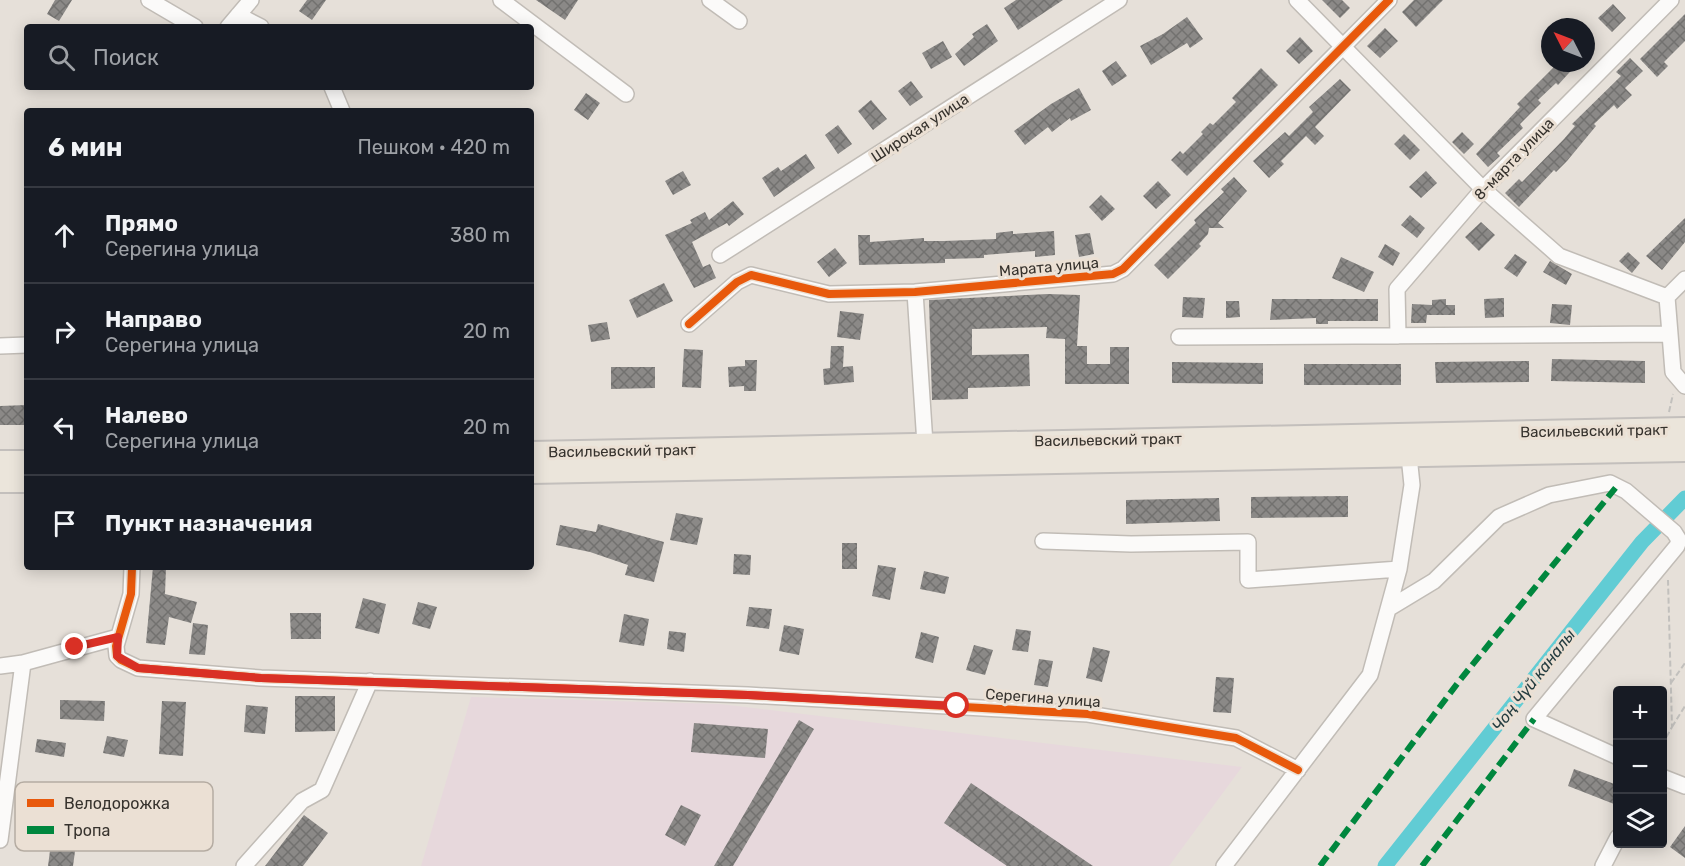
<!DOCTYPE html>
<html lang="ru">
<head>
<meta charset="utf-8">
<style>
  :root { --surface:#171b24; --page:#242831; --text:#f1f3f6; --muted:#9ea1a6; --line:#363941 }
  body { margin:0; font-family:Rubik,sans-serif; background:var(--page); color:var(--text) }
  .controls { position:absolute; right:18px; bottom:18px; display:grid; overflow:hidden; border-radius:6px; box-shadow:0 3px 15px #0003 }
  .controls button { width:54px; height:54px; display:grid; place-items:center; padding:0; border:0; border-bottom:2px solid var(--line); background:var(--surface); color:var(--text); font:30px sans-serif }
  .compass { position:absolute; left:1541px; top:18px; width:54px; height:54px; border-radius:50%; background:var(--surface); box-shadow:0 3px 15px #0003; rotate:312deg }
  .stop { position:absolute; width:18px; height:18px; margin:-14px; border:4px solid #d93025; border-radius:50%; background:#fff }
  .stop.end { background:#d93025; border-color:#fff; box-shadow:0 2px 6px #0008 }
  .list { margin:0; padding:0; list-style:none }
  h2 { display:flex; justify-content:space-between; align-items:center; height:78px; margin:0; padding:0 24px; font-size:26px }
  h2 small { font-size:20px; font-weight:400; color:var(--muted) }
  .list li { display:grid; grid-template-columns:39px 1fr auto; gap:18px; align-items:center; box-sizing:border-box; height:96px; padding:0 24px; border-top:2px solid var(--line) }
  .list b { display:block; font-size:22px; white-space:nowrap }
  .list p { margin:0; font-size:20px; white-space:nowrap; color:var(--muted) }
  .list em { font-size:20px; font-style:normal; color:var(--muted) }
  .icon { flex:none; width:33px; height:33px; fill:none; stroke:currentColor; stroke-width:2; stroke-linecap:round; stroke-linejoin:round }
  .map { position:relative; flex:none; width:1685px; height:866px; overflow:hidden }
  .search { position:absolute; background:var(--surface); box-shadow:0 3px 15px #0003; left:24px; top:24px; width:510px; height:66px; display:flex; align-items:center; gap:15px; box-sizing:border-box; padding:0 21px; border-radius:6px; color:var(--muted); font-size:22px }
  .panel { position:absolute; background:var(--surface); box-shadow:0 3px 15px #0003; left:24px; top:108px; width:510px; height:462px; border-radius:6px }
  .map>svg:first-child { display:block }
  .industrial { fill:#e7d8dc }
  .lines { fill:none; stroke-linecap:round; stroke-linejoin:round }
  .canal { stroke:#61ccd4; stroke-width:15 }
  .building { fill:url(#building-cross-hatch) }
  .street-casing { stroke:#c1bcb6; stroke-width:18 }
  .primary-casing { stroke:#c3bfbc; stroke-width:26 }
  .path { stroke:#c2c0bd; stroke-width:2; stroke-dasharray:6 3; stroke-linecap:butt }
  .street { stroke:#fbfaf9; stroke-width:15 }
  .primary { stroke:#ebe5db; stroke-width:22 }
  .quiet { stroke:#00873e; stroke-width:6; stroke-dasharray:12 6; stroke-linecap:butt }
  .cycleway-casing { stroke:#ebe0d4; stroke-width:11 }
  .cycleway { stroke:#e8590c; stroke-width:8 }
  .route { stroke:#d93025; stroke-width:8 }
  .labels { text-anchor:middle; stroke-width:6; stroke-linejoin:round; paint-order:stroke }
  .street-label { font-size:15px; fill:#36322d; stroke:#ebe0d4 }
  .water-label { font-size:16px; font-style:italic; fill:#253d40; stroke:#ebe0d4 }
  .key { fill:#ebe0d4; stroke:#b5aca2; stroke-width:1.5 }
  .key-label { font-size:16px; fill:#36322d }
</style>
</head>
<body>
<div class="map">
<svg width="1685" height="866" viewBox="0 0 1685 866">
  <defs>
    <pattern id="building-cross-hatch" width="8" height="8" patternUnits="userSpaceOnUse" patternTransform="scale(1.5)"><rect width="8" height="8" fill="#8b8987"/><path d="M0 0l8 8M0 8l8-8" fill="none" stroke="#72716f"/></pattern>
  </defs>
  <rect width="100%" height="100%" fill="#e6e0d9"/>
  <path class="industrial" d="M 471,697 L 720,704 L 1242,767 L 1169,866 L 421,866 Z"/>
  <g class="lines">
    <path class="canal" d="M 1385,866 L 1642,542 L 1685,498"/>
  </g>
  <path class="building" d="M 55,0 L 72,0 L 59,21 L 47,14 Z
    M 307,0 L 326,0 L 312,20 L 299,11 Z
    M 536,0 L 578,0 L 565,20 Z
    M 1016,0 L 1063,0 L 1018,30 L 1004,8 Z
    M 1322,0 L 1342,0 L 1350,8 L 1340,18 Z
    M 1414,0 L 1443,0 L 1416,27 L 1402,12 Z
    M 1613,4 L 1626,18 L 1612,32 L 1598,18 Z
    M 1685,14 L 1685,41 L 1664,62 L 1668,66 L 1657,77 L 1640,59 Z
    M 1187,17 L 1203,39 L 1190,48 L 1187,43 L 1151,65 L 1140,46 L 1163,34 Z
    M 987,24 L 998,41 L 964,66 L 955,54 L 974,37 L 972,34 Z
    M 1385,28 L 1398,41 L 1380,58 L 1367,46 Z
    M 1300,37 L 1313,51 L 1299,64 L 1286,51 Z
    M 943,41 L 952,57 L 931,69 L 922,53 Z
    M 1630,58 L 1643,71 L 1625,88 L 1632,95 L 1617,109 L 1614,105 L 1594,124 L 1596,126 L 1567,161 L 1556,172 L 1554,170 L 1519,207 L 1505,193 L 1519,179 L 1522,182 L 1564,139 L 1575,126 L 1572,124 L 1621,76 L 1616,72 Z
    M 1116,61 L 1127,76 L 1112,86 L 1102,71 Z
    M 1558,63 L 1578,63 L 1558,85 L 1556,83 L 1538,100 L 1541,103 L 1520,124 L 1523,128 L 1497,153 L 1500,156 L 1488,167 L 1476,154 L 1520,107 L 1517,104 Z
    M 1261,68 L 1278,85 L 1187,176 L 1171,160 L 1180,151 L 1183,154 L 1203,134 L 1201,132 L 1210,123 L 1213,125 L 1236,102 L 1232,98 Z
    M 1340,79 L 1351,90 L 1315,127 L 1324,136 L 1315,145 L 1306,136 L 1281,161 L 1284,164 L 1269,178 L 1253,161 L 1285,132 L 1289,136 L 1313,112 L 1309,107 Z
    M 911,81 L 923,97 L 910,106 L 898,91 Z
    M 1079,88 L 1091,110 L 1071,121 L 1070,118 L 1052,132 L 1048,127 L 1025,145 L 1014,131 L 1051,104 Z
    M 586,93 L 600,103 L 588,120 L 574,110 Z
    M 871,100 L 887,119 L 873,130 L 858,111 Z
    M 838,125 L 852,144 L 838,154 L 825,135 Z
    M 1462,132 L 1474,144 L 1464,154 L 1452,142 Z
    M 1404,134 L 1420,150 L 1410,160 L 1394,144 Z
    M 806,154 L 815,168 L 774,197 L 762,178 L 778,167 L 781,171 Z
    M 683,171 L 691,185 L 673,195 L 665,181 Z
    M 1426,171 L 1437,183 L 1421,198 L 1409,187 Z
    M 1234,177 L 1247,191 L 1218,223 L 1224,228 L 1209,228 L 1208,234 L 1199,244 L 1201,246 L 1168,279 L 1154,265 L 1196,223 L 1194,220 L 1224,192 L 1221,189 Z
    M 1158,181 L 1171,195 L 1156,209 L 1143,196 Z
    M 1101,195 L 1115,209 L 1102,221 L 1089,207 Z
    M 733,201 L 744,214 L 729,226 L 727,223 L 692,242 L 703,267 L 710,264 L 716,278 L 694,288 L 665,235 L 692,223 L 690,220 L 705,212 L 709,220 Z
    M 1410,215 L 1425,228 L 1417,238 L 1401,225 Z
    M 1685,218 L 1685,242 L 1662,270 L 1646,256 Z
    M 1481,222 L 1495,235 L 1479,251 L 1465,237 Z
    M 1013,231 L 1013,234 L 1054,231 L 1055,255 L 1035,257 L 1035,251 L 984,255 L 984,258 L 945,259 L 945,263 L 859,265 L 858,235 L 870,235 L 870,242 L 924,238 L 924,241 L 944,241 L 996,239 L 996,233 Z
    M 1090,233 L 1094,254 L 1079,257 L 1075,235 Z
    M 1385,244 L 1400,253 L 1393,266 L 1378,257 Z
    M 835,248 L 847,263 L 829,277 L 817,262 Z
    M 1628,252 L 1640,263 L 1632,273 L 1619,261 Z
    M 1515,254 L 1527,262 L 1517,277 L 1504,268 Z
    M 1341,257 L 1374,272 L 1364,292 L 1332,278 Z
    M 1550,261 L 1572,274 L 1566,285 L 1543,272 Z
    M 664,283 L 673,301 L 637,318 L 629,300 Z
    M 1048,294 L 1080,295 L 1077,346 L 1087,346 L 1087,364 L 1110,364 L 1110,347 L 1129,347 L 1129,384 L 1065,384 L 1065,339 L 1046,338 L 1047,327 L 972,329 L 972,355 L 1029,354 L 1030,386 L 968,388 L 968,399 L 932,400 L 929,300 Z
    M 1183,297 L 1205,298 L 1203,318 L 1182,317 Z
    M 1504,298 L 1504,317 L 1485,318 L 1484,299 Z
    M 1272,299 L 1378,299 L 1378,321 L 1328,321 L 1328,324 L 1316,324 L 1316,318 L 1270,320 Z
    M 1446,299 L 1446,305 L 1455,305 L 1455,315 L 1427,315 L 1426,323 L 1411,323 L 1412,304 L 1432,305 L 1432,300 Z
    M 1226,301 L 1239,301 L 1240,317 L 1226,318 Z
    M 1552,304 L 1572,305 L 1570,325 L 1550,323 Z
    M 840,311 L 864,314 L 860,340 L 837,337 Z
    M 607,322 L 610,339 L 591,342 L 588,325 Z
    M 831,346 L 844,346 L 843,367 L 853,366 L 854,382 L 824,385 L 823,369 L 830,368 Z
    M 684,349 L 703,350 L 701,388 L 682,387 Z
    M 1552,359 L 1645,361 L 1645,383 L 1551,381 Z
    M 745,360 L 757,360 L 756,391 L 744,391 L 744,386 L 729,387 L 728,367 L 745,366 Z
    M 1529,361 L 1529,382 L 1436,383 L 1435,362 Z
    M 1172,362 L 1263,363 L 1263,384 L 1172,383 Z
    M 1304,364 L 1401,364 L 1401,385 L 1304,385 Z
    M 611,367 L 655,367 L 655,388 L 611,389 Z
    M 27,405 L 27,425 L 0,425 L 0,406 Z
    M 1348,496 L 1348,517 L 1251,518 L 1251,497 Z
    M 1219,498 L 1220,521 L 1126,524 L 1126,500 Z
    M 676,513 L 703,518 L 697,545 L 670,540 Z
    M 598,524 L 664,542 L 654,582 L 625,575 L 628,565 L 590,552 L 556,545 L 560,525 L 596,532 Z
    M 842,543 L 857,543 L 857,569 L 842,569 Z
    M 734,554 L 751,555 L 750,575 L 733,574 Z
    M 878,565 L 896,568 L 890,600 L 872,596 Z
    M 153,567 L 166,567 L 165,594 L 197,602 L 191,623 L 169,617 L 165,645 L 146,643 Z
    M 924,571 L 949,577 L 945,594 L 920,589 Z
    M 363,598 L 386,604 L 379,634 L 355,628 Z
    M 418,602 L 437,607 L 430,629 L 412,624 Z
    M 749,607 L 772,609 L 769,629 L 746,626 Z
    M 290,613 L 321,613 L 321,639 L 291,639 Z
    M 624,614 L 649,619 L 644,646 L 619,642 Z
    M 193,623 L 208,625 L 205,655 L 189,654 Z
    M 784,625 L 804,629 L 799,655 L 779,651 Z
    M 1016,629 L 1031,631 L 1028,652 L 1012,650 Z
    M 669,631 L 686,633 L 684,652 L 667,649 Z
    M 921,632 L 939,637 L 933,663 L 915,658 Z
    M 974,645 L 993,650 L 985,675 L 966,670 Z
    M 1093,647 L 1110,651 L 1102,682 L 1086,678 Z
    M 1039,659 L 1053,661 L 1048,687 L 1034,685 Z
    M 1216,677 L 1234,678 L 1231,713 L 1213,712 Z
    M 295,696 L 335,696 L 335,731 L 295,732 Z
    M 60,700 L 105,701 L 104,721 L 60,719 Z
    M 162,701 L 186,702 L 183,756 L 159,754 Z
    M 246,705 L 268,707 L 265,734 L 244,732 Z
    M 799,720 L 814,729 L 733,866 L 714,866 Z
    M 694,723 L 768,729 L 765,758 L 691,752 Z
    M 107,736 L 128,740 L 124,757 L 103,753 Z
    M 37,739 L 66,743 L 64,757 L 35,752 Z
    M 1574,769 L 1617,785 L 1614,804 L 1568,786 Z
    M 971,783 L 1093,866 L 1007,866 L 944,823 Z
    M 681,805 L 701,815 L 685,846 L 665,835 Z
    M 304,815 L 328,833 L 303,866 L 265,866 Z
    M 1685,826 L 1685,858 L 1670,847 Z
    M 48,831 L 77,837 L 73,866 L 48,866 L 51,843 L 45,842 Z"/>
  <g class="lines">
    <defs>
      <path id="street" d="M 149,0 L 195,27
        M 501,0 L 626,94
        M 710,0 L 739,21
        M 1297,0 L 1483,189 L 1559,256 L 1667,297
        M 238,15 L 261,27
        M 228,27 L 251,0
        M 332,87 L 342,111
        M 720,255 L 1119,0
        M 915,292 L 925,444
        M 1667,297 L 1685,279
        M 689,324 L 737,282 L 751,275 L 829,294 L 915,292 L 1113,274 L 1123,269 L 1389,0
        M 1670,334 L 1673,372 L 1685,386
        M 1398,336 L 1397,289 L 1483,189 L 1671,0
        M 1179,337 L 1670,334 L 1667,297
        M 0,346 L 27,345
        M 1043,541 L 1131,544 L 1248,542 L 1248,580 L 1399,569
        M 132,567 L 131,594 L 116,646 L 117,656 L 121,660 L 138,668 L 261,678 L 748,695 L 1088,714 L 1236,738 L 1298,770
        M 1391,607 L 1434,581 L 1499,517 L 1549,495 L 1610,483 L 1626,491 L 1674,532 L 1679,540 L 1677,546 L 1534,719 L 1618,757
        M 0,666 L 23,663 L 118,637
        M 1662,777 L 1685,786
        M 0,840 L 23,663
        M 244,866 L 302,801 L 322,790 L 370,681
        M 1224,866 L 1370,675 L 1399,569 L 1412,485 L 1409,456
        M 1603,866 L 1618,837"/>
      <path id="primary" d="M 531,453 L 1685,429
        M 0,462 L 27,462
        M 531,472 L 1685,450
        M 0,481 L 27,481"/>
    </defs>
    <use href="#street" class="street-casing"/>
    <use href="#primary" class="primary-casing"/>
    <path class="path" d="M 1669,412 L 1673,394
      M 1671,683 L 1685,663
      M 1672,727 L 1685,706
      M 1662,745 L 1672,727 L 1668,580"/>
    <use href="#street" class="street"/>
    <use href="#primary" class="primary"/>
    <path class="quiet" d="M 1320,866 L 1460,680 L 1617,486
      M 1422,866 L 1534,719"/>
    <defs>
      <path id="cycleway" d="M 689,324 L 737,282 L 751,275 L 829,294 L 915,292 L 1113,274 L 1123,269 L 1389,0
        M 132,567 L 131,594 L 116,646 L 117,656 L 121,660 L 138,668 L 261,678 L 748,695 L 1088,714 L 1236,738 L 1298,770"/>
    </defs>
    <use href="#cycleway" class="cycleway-casing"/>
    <use href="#cycleway" class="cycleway"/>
  </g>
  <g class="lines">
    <path class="route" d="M 75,647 L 118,637 L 117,656 L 138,668 L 261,678 L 748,695 L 957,706"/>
  </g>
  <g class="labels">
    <g class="street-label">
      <text transform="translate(920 128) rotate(-33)" y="5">Широкая улица</text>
      <text transform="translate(1514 159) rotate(-46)" y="5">8-марта улица</text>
      <text transform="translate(1049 267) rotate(-5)" y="5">Марата улица</text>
      <text transform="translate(1594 431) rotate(-1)" y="5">Васильевский тракт</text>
      <text transform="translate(1108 440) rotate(-1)" y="5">Васильевский тракт</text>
      <text transform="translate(622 451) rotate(-1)" y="5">Васильевский тракт</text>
      <text transform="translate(1043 698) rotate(4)" y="5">Серегина улица</text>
    </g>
    <g class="water-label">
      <text transform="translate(1533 680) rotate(-52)" y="6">Чоң Чүй каналы</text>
    </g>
  </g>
  <rect x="15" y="782" width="198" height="69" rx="9" class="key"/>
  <rect x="27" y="799" width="27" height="8" fill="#e8590c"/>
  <rect x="27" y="826" width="27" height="8" fill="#00873e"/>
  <g class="key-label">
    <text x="64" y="809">Велодорожка</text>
    <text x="64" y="836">Тропа</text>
  </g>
</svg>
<div class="controls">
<button>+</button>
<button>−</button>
<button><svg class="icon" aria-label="layers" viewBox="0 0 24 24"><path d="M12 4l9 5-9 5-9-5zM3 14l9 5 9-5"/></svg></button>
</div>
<svg class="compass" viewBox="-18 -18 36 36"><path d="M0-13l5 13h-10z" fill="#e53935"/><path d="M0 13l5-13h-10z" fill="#9ea1a6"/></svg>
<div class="stop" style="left:957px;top:706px"></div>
<div class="stop end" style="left:75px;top:647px"></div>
<div class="search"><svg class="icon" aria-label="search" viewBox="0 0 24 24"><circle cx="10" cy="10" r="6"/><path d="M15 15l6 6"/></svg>Поиск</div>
<section class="panel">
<h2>6 мин<small>Пешком · 420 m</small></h2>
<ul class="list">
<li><svg class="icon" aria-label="ahead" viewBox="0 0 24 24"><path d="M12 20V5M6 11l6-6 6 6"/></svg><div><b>Прямо</b><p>Серегина улица</p></div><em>380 m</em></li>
<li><svg class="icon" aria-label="right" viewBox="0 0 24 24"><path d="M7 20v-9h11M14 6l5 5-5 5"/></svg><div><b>Направо</b><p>Серегина улица</p></div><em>20 m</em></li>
<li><svg class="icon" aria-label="left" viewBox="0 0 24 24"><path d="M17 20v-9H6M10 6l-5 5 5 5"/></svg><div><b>Налево</b><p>Серегина улица</p></div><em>20 m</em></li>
<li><svg class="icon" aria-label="arrive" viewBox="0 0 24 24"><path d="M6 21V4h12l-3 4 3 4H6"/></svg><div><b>Пункт назначения</b></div></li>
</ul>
</section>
</div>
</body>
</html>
